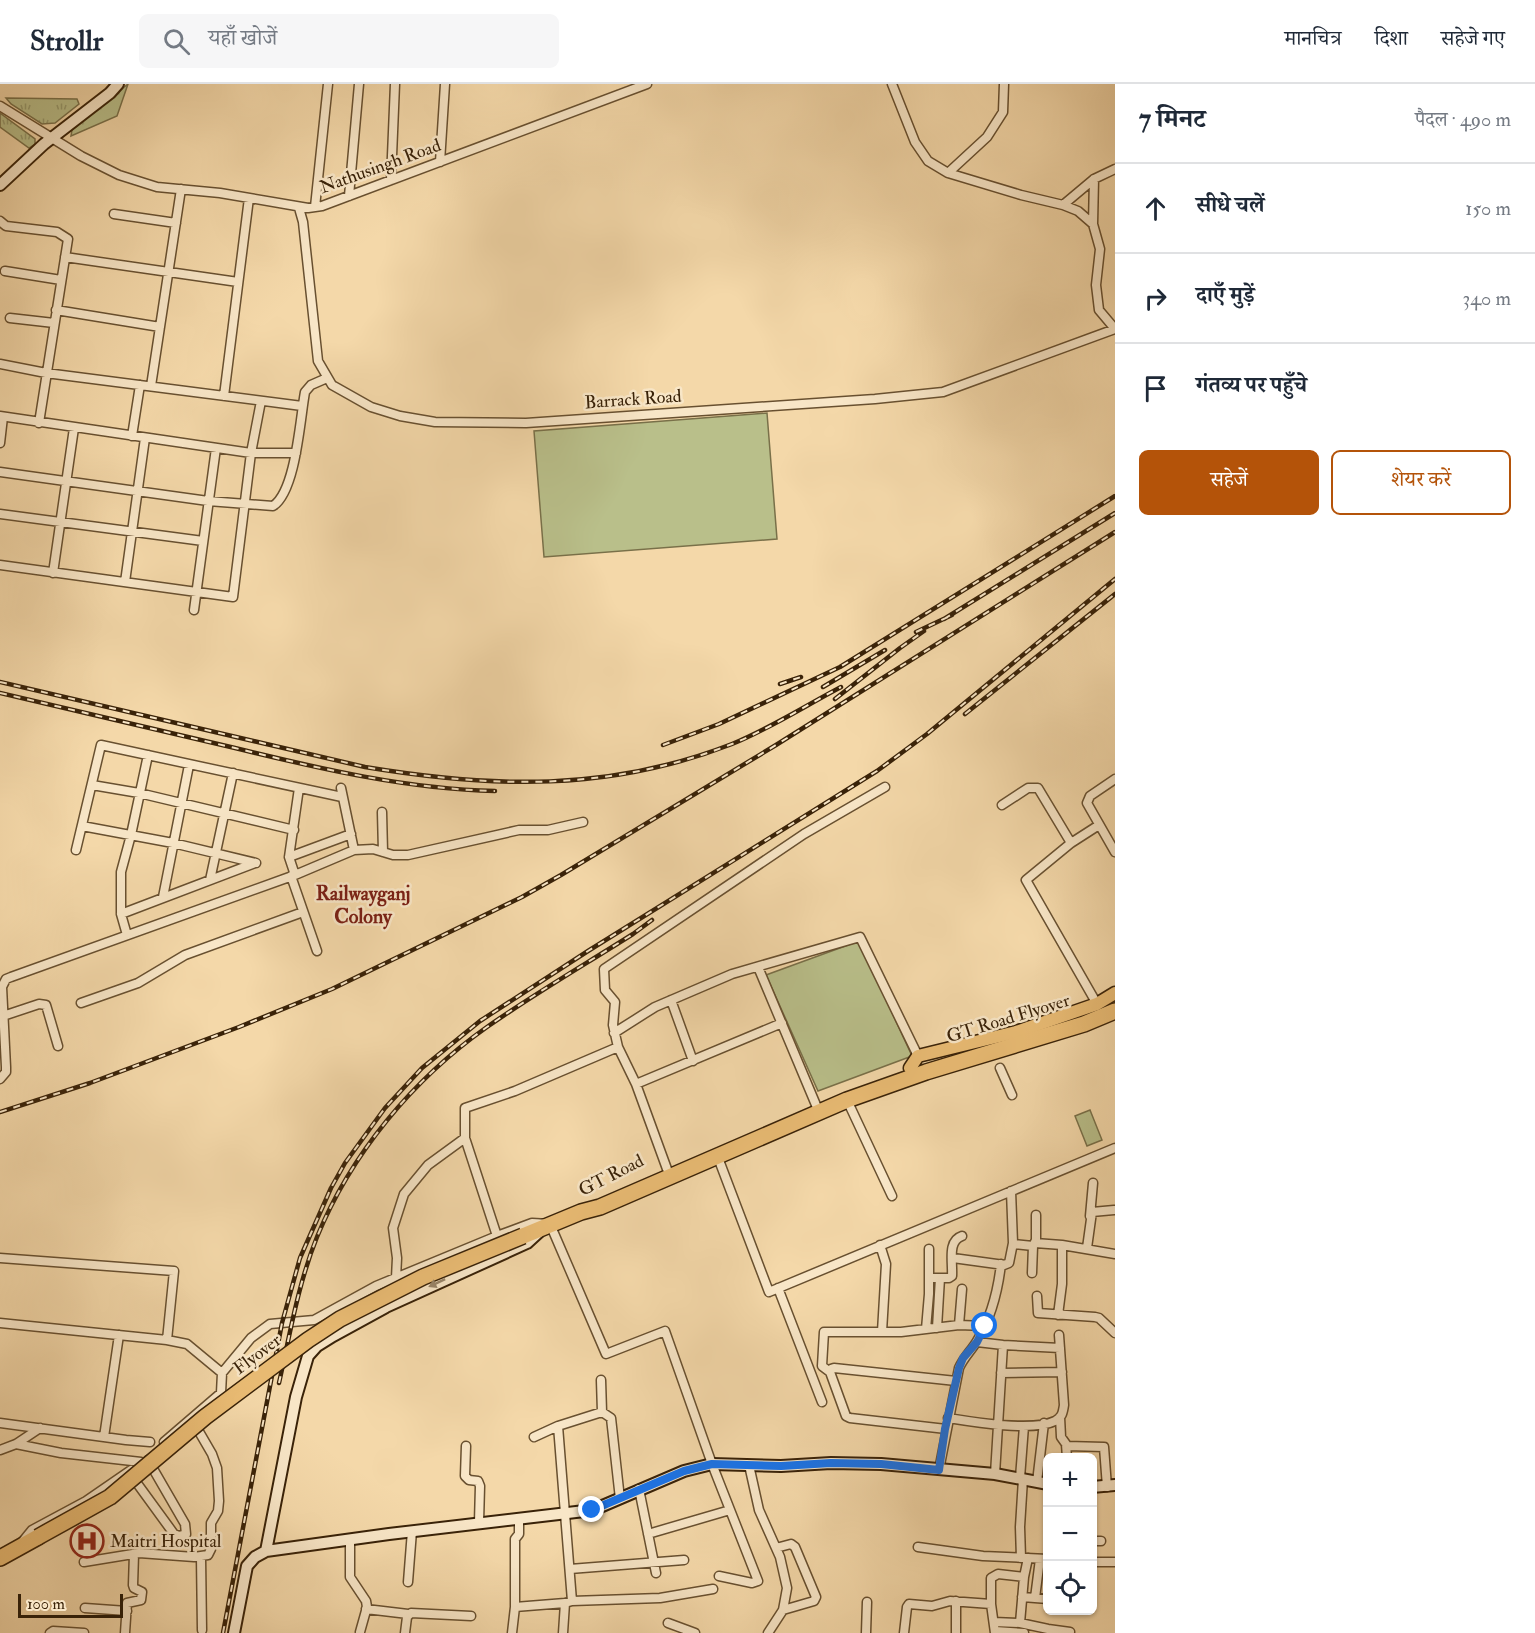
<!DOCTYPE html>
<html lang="hi">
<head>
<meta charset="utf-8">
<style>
  :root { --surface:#fff; --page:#f6f6f7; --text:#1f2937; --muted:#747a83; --line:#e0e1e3; --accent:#b45309 }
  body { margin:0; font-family:"IM FELL Double Pica","Noto Serif Devanagari",serif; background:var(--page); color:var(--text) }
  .controls { position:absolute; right:18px; bottom:18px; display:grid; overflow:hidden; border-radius:9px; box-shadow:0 2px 4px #0004 }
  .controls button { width:54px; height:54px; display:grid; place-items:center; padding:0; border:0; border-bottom:2px solid var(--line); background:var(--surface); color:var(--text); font:30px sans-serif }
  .scale { position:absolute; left:18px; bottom:15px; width:105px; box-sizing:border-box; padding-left:6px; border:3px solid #392208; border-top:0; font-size:16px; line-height:21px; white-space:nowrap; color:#392208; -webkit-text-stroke:4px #f8e6c7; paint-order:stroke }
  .stop { position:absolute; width:18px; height:18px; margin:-14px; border:4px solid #1a73e8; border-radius:50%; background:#fff }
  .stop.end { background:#1a73e8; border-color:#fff; box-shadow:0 2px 6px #0008 }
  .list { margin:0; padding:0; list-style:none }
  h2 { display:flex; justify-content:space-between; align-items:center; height:78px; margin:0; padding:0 24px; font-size:26px }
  h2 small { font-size:20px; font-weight:400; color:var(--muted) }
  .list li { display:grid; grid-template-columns:39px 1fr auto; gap:18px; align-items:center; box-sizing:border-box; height:90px; padding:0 24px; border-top:2px solid var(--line) }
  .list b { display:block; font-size:22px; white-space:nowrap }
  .list em { font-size:20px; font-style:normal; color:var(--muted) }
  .actions { display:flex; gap:12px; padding:18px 24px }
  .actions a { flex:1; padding:14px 0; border:2px solid var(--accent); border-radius:9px; text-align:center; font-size:21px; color:var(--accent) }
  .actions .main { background:var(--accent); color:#fff }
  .icon { flex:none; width:33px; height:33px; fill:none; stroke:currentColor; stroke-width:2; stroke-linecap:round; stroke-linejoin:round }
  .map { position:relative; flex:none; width:1115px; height:1549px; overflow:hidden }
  header { display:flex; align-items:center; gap:36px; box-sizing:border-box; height:84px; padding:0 30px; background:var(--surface); border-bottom:2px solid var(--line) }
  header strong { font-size:28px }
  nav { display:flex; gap:33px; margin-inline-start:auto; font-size:21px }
  .search { width:420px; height:54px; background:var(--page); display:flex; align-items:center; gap:15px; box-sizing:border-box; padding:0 21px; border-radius:9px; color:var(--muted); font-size:22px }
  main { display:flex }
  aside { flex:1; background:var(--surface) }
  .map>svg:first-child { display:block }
  .park { fill:url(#park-tufts); stroke:#797049; stroke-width:1.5 }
  .garden { fill:#b9bf8a; stroke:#797049; stroke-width:1.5 }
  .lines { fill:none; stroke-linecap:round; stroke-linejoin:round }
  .street-casing { stroke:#685030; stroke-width:11 }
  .secondary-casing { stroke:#392208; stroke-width:14 }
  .primary-casing { stroke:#392208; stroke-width:15 }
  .highway-casing { stroke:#392208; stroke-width:18 }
  .street { stroke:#f8e6c7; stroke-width:8 }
  .secondary { stroke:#f8e6c7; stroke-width:10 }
  .primary { stroke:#eabc74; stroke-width:12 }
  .highway { stroke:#eabc74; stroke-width:15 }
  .rail-casing { stroke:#392208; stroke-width:4.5 }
  .rail { stroke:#f8e6c7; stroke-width:2; stroke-dasharray:7; stroke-linecap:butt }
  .highway-bridge-casing { stroke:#392208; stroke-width:18; stroke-linecap:butt }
  .highway-bridge { stroke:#eabc74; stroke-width:15 }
  .oneway { fill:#988468 }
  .route { stroke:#1a73e8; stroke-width:8 }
  .labels { text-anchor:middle; stroke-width:5; stroke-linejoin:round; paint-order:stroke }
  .street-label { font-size:18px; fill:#392208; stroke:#f8e6c7 }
  .poi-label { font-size:18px; fill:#392208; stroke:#f8e6c7; text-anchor:start }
  .neighbourhood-label { font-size:20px; font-weight:bold; fill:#7a1f14; stroke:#f8e6c7 }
</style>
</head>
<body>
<header>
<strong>Strollr</strong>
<div class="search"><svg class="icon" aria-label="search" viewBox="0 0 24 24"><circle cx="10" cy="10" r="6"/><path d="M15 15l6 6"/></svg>यहाँ खोजें</div>
<nav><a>मानचित्र</a><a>दिशा</a><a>सहेजे गए</a></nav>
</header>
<main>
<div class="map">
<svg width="1115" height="1549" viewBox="0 0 1115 1549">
  <defs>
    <pattern id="park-tufts" width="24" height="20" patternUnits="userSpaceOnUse" patternTransform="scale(1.5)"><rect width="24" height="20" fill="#b9bf8a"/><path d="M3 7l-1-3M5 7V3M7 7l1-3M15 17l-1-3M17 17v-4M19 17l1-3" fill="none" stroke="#979b6f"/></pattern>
  </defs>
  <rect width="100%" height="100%" fill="#f4d8a9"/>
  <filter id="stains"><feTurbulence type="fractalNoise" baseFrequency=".00333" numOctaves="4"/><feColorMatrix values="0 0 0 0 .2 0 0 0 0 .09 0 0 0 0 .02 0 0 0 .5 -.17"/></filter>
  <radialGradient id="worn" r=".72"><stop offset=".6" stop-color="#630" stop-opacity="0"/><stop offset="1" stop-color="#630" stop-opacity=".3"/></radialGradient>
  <path class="park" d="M 128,0 L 117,32 L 71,52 L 72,46 Z
    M 6,14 L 77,15 L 79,20 L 55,39 L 42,40 L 11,20 Z
    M 0,29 L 35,55 L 35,60 L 29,64 L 0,43 Z"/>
  <path class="garden" d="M 767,329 L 777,455 L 544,473 L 534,347 Z
    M 859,857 L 912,972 L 818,1007 L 766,891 Z
    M 1090,1026 L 1102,1056 L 1087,1062 L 1075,1032 Z"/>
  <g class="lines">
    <defs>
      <path id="street" d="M 892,0 L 915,58 L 928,77 L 948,89
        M 1004,0 L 1003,28 L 987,53 L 948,89 L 1021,111 L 1063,121 L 1078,127 L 1093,140 L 1100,165 L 1096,201 L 1099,226 L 1115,245
        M 0,22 L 81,72 L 119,91 L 157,103 L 220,109 L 308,124 L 322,122 L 647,0
        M 440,78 L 445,0
        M 391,96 L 395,0
        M 349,112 L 359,0
        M 1063,121 L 1094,95 L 1115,85
        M 315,123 L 328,0
        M 299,124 L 303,138 L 318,277 L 332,301 L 371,323 L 400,332 L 435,338 L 526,339 L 875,315 L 943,308 L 1115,245
        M 114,130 L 176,139
        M 0,137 L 6,142 L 57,148 L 68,155 L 39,339
        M 1093,140 L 1094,95
        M 65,173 L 238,198
        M 5,187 L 61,196
        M 56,226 L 160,243
        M 10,234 L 54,239
        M 0,280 L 46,289 L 302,322
        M 151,302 L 181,105
        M 224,312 L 249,114
        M 0,332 L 251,369 L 296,369
        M 132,352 L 140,301
        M 0,359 L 3,333
        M 0,388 L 208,417 L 273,422 C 296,407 300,335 305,308 L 311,301 L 327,294
        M 0,430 L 203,457
        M 0,481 L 233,513 L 251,369 L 261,317
        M 53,489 L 74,344
        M 125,498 L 145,354
        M 194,526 L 216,364
        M 1115,695 L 1090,712 L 1087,719 L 1115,768
        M 92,701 L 139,709 L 294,746
        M 341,704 L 354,766
        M 1002,721 L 1028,704 L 1038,704 L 1071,759
        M 382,728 L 383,768
        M 82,742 L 173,759 L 256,779
        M 76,766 L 101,661 L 342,713
        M 289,773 L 351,750
        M 295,791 L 289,773 L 299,704
        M 291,792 L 317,867
        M 210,796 L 233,689
        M 163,813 L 189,681
        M 121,830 L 255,779
        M 127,851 L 121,830 L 121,788 L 131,751 L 148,671
        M 758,883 L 816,1021
        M 671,916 L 693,977
        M 81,919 L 138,899 L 185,871 L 303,828
        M 1097,920 L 1026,796 L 1071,759 L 1099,741
        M 3,932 L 39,920 L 46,921 L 58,962
        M 614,949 L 655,923 L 732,890 L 860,853 L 918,972
        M 618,963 L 613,941 L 615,918 L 605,906 L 604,885 L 804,750 L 885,703
        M 1000,984 L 1012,1011
        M 0,995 L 6,988 L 6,983 L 2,903 L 6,895 L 11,893 L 295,791 L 354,766 L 373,765 L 393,771 L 408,771 L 519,746 L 548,746 L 583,738
        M 636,1000 L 782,939
        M 847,1016 L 892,1112
        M 717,1071 L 769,1208 L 1115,1064
        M 1090,1132 L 1093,1099
        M 497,1152 L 465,1054 L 465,1024 L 515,1007 L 618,963 L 636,1000 L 667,1085
        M 1035,1159 L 1062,1161
        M 1013,1160 L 1033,1162 L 1036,1156 L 1036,1131
        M 880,1161 L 886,1180 L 882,1248
        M 1087,1164 L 1092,1128 L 1114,1126
        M 0,1174 L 174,1187 L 167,1256
        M 953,1174 L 1004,1181 L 1009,1179 L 1013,1159 L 1011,1107
        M 1032,1189 L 1033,1162
        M 396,1194 L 397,1174 L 393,1144 L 404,1110 L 428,1081 L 465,1054
        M 929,1194 L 949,1194 L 952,1192 C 953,1178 947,1157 962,1152
        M 778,1204 L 822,1318
        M 1037,1212 L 1038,1229 L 1095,1233 L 1099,1234 L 1115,1249
        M 1058,1231 L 1062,1200 L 1062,1161 L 1115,1170
        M 0,1239 L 167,1256 L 187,1260 L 222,1289
        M 959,1241 L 962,1205
        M 937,1244 L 940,1194
        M 926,1245 L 929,1210 L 929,1165
        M 977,1258 L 1003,1261 L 1060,1264
        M 830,1288 L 822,1282 L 824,1248 L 901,1248 L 959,1241 L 985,1242
        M 1001,1289 L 1062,1288
        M 602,1328 L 611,1334 L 620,1415
        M 1060,1333 L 1061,1353 L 1066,1360 L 1067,1374
        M 948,1334 C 973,1338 1033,1348 1055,1337 C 1062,1334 1063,1328 1064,1321 L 1059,1251
        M 0,1339 L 126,1356 L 150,1358
        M 946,1345 L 850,1334 L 846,1332 L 830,1288 L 831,1285 L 834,1284 L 956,1297
        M 104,1353 L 119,1251
        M 534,1353 L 558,1342
        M 164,1358 L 221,1309 L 222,1289 L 251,1254 L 270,1240 L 314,1236 L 376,1202 L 497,1152 L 532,1139 L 550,1140 L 606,1270 L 665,1247 L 712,1380 L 758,1497 L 752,1499 L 719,1492
        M 16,1360 L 61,1369 L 141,1378
        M 466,1362 L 465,1392 L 469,1396 L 478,1397 L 480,1402 L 479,1438
        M 1067,1362 L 1104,1363 L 1107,1403
        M 0,1366 L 16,1360 L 40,1344
        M 749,1381 L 759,1426 L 780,1473 L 787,1504 L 783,1526 L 768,1549
        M 939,1386 L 959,1284 C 964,1273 971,1267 977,1257 C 991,1234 998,1206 1001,1180
        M 995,1390 L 1003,1261
        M 131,1391 L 174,1450 L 179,1452 L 186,1450 L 185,1440 L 148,1376
        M 1020,1394 L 1024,1342
        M 1037,1398 L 1044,1339
        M 639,1405 L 656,1489
        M 519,1436 L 519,1450 L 515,1455 L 515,1523 L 565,1519
        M 648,1450 L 730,1426
        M 350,1455 L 350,1493 L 366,1517 L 367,1523 L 360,1548
        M 23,1457 L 32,1446 L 86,1417 L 131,1386
        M 1092,1457 L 1101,1457
        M 918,1463 L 983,1472 L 1048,1475
        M 776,1464 L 791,1460 L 795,1463 L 816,1513 L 814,1517 L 783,1526
        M 201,1473 L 202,1546
        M 1021,1474 L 1020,1443 L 1023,1395
        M 84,1478 L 139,1469 L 194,1473 L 208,1471 L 211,1465 L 211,1439 L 218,1427 L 219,1417 L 217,1384 L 212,1370 L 194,1339
        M 1092,1478 L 1115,1478
        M 570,1485 L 684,1476
        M 408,1498 L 412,1447
        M 1022,1513 L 1048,1515
        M 1035,1514 L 1040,1475
        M 572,1517 L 660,1514 L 713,1505
        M 85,1524 L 127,1527
        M 366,1525 L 408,1530
        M 994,1538 L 1020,1539 L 1048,1545 L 1070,1548
        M 668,1539 L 695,1549
        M 1020,1539 L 1024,1493 L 1028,1474
        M 995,1547 L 1024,1549
        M 50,1549 L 53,1547 L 84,1549
        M 125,1549 L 127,1519 L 141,1516 L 142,1508 L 134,1504 L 133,1501 L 134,1470
        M 405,1549 L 407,1533 L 411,1529 L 471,1532
        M 512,1549 L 515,1523
        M 563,1549 L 565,1519 L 572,1517 L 558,1342 L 602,1328 L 601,1296
        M 866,1549 L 867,1518
        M 904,1549 L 907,1523 L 909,1520 L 932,1522 L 950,1517 L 991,1520
        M 956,1549 L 956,1517
        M 995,1549 L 991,1520 L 991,1494 L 998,1490 L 1024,1493"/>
      <path id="secondary" d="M 0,101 L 44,60 L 110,9 L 118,0
        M 1092,1403 L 1115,1401
        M 266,1467 L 296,1313 L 308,1272 L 317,1262 L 333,1252 L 386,1223 L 527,1159 L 539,1148
        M 234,1549 L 247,1482 L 255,1473 L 266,1467 L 389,1450 L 593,1426 L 684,1387 L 712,1380 L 781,1382 L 831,1379 L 881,1380 L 995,1390 L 1048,1400"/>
      <path id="primary" d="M 910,984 L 918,972 L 1016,948 L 1097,920 L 1115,909"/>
      <path id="highway" d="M 523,1152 L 581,1128 L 600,1123 L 847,1016 L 926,988 L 1084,940 L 1115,927
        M 0,1474 L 38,1453"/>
    </defs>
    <use href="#street" class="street-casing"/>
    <use href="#secondary" class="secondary-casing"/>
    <use href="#primary" class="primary-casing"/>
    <use href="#highway" class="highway-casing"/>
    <use href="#street" class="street"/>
    <use href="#secondary" class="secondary"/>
    <use href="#primary" class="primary"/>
    <use href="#highway" class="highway"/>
    <defs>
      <path id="rail" d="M 944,535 L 1115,429
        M 916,548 L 952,531
        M 0,598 L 365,683 C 492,704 609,708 732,660 C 769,645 805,622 841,603
        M 780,600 L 801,593
        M 823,603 L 885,566
        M 0,609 C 78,627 157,646 235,664 C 321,685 407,705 495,707
        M 835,615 L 900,564 L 924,547
        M 965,630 L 1115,510
        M 663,661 L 719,640 L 840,583 L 1115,412
        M 0,1028 L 90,999 L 239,943 L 332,905 L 522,813 L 561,791 L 776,661 L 1115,448
        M 279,1299 C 290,1250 298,1200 317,1153 C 351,1070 413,995 487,943 C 534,910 584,881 633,850 L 652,836
        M 223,1549 L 282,1239 L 300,1174 L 331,1104 L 345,1079 L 385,1024 L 422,984 L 480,937 L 588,867 L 877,687 L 927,650 L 1115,495"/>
    </defs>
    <use href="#rail" class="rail-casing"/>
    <use href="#rail" class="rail"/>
    <defs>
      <path id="highway-bridge" d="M 38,1453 L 110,1413 L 205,1333 L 308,1256 L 340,1235 L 423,1193 L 523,1152"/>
    </defs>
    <use href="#highway-bridge" class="highway-bridge-casing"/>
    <use href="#highway-bridge" class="highway-bridge"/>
  </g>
  <defs><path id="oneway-solid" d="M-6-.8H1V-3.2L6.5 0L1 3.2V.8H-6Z" transform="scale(1.5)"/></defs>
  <use class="oneway" href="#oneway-solid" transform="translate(437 1199) rotate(155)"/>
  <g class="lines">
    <path class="route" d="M 592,1426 L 684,1387 L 712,1380 L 781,1382 L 831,1379 L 881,1380 L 939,1386 L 945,1345 L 959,1284 L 963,1274 L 977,1258 L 985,1242"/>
  </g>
  <defs>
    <symbol id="hospital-ring" viewBox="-11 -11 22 22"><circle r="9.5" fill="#f8e6c7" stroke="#8f2418" stroke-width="1.5"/><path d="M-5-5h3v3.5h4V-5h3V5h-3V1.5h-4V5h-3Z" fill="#8f2418"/></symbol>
  </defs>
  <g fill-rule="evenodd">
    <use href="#hospital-ring" x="68" y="1438" width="38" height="38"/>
  </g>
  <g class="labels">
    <g class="street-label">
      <text transform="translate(380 82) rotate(-20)" y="6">Nathusingh Road</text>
      <text transform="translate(633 315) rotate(-4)" y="6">Barrack Road</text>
      <text transform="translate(1008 934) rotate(-17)" y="6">GT Road Flyover</text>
      <text transform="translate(611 1091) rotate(-27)" y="6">GT Road</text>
      <text transform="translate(257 1270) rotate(-37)" y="6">Flyover</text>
    </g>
    <g class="poi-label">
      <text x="110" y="1463">Maitri Hospital</text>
    </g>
    <g class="neighbourhood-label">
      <text x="363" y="816">Railwayganj<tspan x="363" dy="23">Colony</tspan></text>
    </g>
  </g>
  <rect width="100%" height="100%" filter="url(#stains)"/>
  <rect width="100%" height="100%" fill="url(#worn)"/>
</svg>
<div class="controls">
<button>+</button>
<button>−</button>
<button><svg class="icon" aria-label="locate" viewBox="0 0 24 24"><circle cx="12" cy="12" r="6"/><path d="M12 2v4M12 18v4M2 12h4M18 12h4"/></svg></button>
</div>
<div class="scale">100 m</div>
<div class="stop" style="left:985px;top:1242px"></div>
<div class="stop end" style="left:592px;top:1426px"></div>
</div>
<aside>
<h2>7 मिनट<small>पैदल · 490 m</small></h2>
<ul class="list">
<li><svg class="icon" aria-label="ahead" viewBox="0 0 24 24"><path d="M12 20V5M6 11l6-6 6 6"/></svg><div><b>सीधे चलें</b></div><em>150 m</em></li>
<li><svg class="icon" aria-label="right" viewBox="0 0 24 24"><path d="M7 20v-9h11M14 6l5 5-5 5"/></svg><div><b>दाएँ मुड़ें</b></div><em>340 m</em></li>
<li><svg class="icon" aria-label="arrive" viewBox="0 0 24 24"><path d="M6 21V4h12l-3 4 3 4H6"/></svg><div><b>गंतव्य पर पहुँचे</b></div></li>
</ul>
<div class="actions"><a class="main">सहेजें</a><a>शेयर करें</a></div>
</aside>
</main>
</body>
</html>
